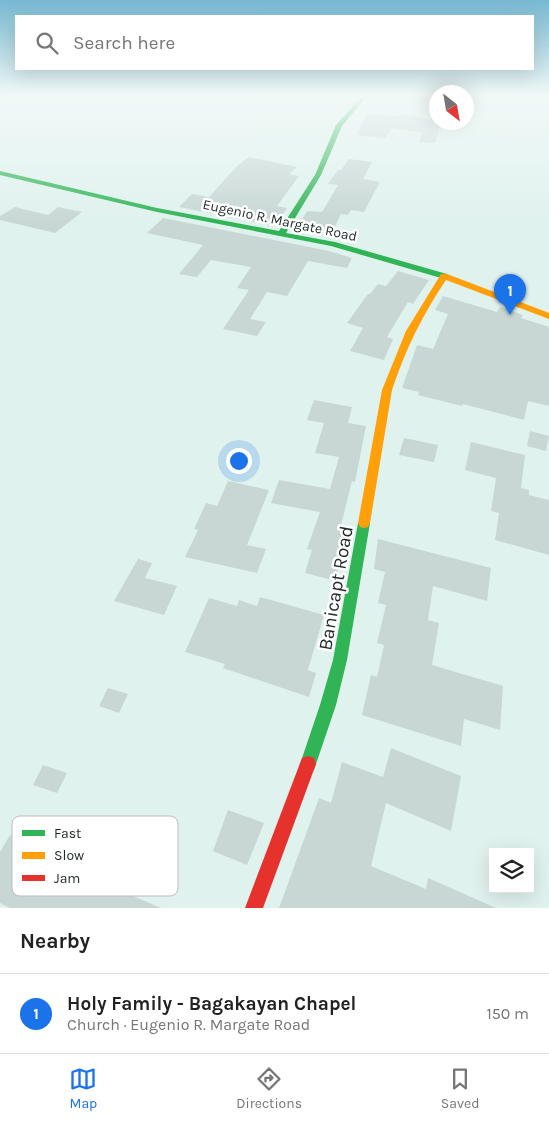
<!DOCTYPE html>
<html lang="en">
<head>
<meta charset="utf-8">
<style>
  :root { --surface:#fff; --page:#f2f2f2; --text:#222; --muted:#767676; --line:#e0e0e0; --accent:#1a73e8 }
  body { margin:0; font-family:Karla,sans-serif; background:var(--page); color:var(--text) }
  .controls { position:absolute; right:15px; bottom:15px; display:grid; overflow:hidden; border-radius:0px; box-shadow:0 5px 20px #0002 }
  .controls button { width:45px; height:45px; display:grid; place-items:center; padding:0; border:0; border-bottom:1px solid var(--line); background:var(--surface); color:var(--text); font:25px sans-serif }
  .compass { position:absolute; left:429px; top:85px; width:45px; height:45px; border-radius:50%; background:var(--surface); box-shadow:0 5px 20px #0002; rotate:149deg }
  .you { position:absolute; left:238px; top:460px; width:18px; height:18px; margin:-12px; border:4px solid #fff; border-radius:50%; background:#1a73e8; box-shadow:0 0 0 8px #1a73e833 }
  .badge { display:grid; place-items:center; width:32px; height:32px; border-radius:50%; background:var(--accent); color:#fff; font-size:16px; font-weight:700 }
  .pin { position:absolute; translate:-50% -41px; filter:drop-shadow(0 1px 2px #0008) }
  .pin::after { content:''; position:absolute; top:26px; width:18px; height:15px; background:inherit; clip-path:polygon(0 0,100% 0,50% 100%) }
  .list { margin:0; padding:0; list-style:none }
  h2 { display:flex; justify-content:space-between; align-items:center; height:65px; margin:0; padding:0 20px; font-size:21px }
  h2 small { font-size:16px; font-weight:400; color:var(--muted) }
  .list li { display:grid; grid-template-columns:32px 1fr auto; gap:15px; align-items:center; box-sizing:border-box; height:80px; padding:0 20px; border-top:1px solid var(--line) }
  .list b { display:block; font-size:19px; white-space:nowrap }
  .list p { margin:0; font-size:16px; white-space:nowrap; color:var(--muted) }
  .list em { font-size:16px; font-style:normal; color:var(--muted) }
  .icon { flex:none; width:28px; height:28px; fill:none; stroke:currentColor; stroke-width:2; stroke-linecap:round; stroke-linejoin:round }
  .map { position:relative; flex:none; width:549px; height:908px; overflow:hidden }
  .search { position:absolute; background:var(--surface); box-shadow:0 5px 20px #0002; left:15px; right:15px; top:15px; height:55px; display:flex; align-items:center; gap:12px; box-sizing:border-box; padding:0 18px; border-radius:0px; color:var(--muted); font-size:19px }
  .sheet { height:145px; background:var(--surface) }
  nav { display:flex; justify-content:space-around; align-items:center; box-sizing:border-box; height:70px; border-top:1px solid var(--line); background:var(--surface); font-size:14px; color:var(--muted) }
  nav a { display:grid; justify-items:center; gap:2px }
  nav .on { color:var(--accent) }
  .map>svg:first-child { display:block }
  .building { fill:#c8d7d4 }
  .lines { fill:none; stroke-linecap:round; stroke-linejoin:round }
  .fast { fill:#30b455; fill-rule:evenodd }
  .slow { fill:#ff9f0a; fill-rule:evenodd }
  .jam { fill:#e5322d; fill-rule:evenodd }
  .labels { text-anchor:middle; stroke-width:5; stroke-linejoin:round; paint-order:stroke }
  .far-street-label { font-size:14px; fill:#1c2926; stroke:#fff }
  .near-street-label { font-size:19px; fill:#1c2926; stroke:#fff }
  .key { fill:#fff; stroke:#bbbfbe; stroke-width:1 }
  .key-label { font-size:14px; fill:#1c2926 }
</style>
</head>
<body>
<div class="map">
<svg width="549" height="908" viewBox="0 0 549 908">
  <rect width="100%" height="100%" fill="#e0f2ee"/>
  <path class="building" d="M 367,114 L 402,116 L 403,114 L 423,117 L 422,118 L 436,120 L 436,122 L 441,122 L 435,143 L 419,142 L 422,133 L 392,128 L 385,138 L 357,135 Z
    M 249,157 L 297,167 L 289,174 L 299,176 L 277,206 L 287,208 L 275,226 L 179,207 L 192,194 L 209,197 L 237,166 Z
    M 349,159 L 372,162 L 363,179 L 380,182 L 364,212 L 351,210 L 348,215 L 341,214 L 330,236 L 296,230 L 307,211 L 322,212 L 338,185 L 328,184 L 338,170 L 341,170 Z
    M 15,207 L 48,215 L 58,207 L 82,212 L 55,233 L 0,220 L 0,216 Z
    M 163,218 L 329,251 L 352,258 L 347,268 L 308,261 L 287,296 L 267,292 L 250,319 L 266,322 L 257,336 L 223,329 L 249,290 L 237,288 L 251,267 L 211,260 L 197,277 L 179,274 L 203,245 L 147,233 Z
    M 398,271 L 429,280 L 413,304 L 408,302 L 387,337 L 393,339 L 384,360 L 350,351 L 363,328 L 347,323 L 368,294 L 370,294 L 378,284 L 386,286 Z
    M 443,296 L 497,312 L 500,307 L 523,315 L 521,318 L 549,327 L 549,406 L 528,401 L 524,420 L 463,404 L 462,406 L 418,395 L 419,392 L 402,388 L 417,345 L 433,349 L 448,314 L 435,310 Z
    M 314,400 L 352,407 L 348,423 L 366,426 L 355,482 L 352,481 L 340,529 L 345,531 L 336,581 L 305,573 L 312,550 L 307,549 L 320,512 L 271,503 L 279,480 L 330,489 L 339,457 L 315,453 L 324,423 L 307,420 Z
    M 530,431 L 549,436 L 546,451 L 527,446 Z
    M 404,438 L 438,445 L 434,462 L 399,455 Z
    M 471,442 L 525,455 L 521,488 L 529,490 L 529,495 L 549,500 L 549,555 L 495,540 L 499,513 L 491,511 L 496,478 L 465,470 Z
    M 228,481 L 269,490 L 247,545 L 266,549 L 257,573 L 185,557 L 198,530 L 194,529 L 206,503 L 217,506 Z
    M 378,539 L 491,568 L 487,601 L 433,586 L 428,620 L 439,623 L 432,665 L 503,686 L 500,730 L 464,719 L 461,746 L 362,715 L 371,675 L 377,677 L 384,645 L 377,643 L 386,605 L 378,603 L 385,572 L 374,569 Z
    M 138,559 L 152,563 L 145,578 L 177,586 L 164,615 L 114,601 Z
    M 260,597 L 324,615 L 308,670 L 316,673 L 309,697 L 223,668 L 225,664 L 185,652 L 209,598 L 237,606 L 239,600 L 257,606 Z
    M 108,688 L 128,694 L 119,713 L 99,706 Z
    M 391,748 L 461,776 L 451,831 L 386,803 L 371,866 L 426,889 L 428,878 L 496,908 L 279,908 L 319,798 L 331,803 L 342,762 L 383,777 Z
    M 43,765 L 67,773 L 57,793 L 33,785 Z
    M 228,810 L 264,823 L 247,865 L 213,851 Z
    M 10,835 L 38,847 L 35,854 L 161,908 L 10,908 L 0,903 L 0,852 Z"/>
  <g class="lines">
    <path class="fast" d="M 363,95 L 368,95 L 342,126 L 321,175 L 286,233 L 335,242 L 447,274 L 447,278 L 441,278 L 331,246 L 157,212 L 0,175 L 0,171 L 157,208 L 279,231 L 315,175 L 336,125 Z
      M 364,518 L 368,519 L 370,523 L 347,660 L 336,705 L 316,764 L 314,770 L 308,772 L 302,770 L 300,764 L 320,705 L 333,660 L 358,523 L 360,519 Z"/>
    <path class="slow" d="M 441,274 L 447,274 L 549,313 L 549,319 L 446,280 C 423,314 405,350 392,390 L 370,523 L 368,527 L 364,528 L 360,527 L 358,523 L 382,390 L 406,331 Z"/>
    <path class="jam" d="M 308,756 L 314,758 L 316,764 L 263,908 L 245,908 L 302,758 Z"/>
  </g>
  <linearGradient id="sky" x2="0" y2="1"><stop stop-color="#77b8d1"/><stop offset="0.43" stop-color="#f1f9f7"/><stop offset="1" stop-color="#f1f9f7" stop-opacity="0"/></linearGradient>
  <rect width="549" height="222" fill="url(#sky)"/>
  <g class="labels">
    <g class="far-street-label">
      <text transform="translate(280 220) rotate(12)" y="5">Eugenio R. Margate Road</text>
    </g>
    <g class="near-street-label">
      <text transform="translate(335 588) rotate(-80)" y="7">Banicapt Road</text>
    </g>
  </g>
  <rect x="12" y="816" width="166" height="80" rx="8" class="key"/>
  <rect x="22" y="830" width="23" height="6" fill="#30b455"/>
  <rect x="22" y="852" width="23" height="7" fill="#ff9f0a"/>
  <rect x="22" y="875" width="23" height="6" fill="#e5322d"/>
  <g class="key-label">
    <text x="54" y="838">Fast</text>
    <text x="54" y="860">Slow</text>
    <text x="54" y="883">Jam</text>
  </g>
</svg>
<div class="controls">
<button><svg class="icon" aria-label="layers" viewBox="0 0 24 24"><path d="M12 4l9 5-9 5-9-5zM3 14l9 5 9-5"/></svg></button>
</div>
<svg class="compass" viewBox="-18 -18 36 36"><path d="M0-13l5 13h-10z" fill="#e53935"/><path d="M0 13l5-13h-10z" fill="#767676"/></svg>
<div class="you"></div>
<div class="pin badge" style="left:510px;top:315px">1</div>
<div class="search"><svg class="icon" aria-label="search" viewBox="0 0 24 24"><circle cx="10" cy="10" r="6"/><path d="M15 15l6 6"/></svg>Search here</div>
</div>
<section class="sheet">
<h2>Nearby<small></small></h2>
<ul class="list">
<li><span class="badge">1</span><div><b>Holy Family - Bagakayan Chapel</b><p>Church · Eugenio R. Margate Road</p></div><em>150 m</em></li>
</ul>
</section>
<nav>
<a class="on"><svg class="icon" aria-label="map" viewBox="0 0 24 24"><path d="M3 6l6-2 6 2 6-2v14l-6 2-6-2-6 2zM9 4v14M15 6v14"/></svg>Map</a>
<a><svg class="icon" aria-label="directions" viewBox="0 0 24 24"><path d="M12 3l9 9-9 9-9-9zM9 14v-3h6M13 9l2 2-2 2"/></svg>Directions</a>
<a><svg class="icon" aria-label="saved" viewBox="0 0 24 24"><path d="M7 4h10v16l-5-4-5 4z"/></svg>Saved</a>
</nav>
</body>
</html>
